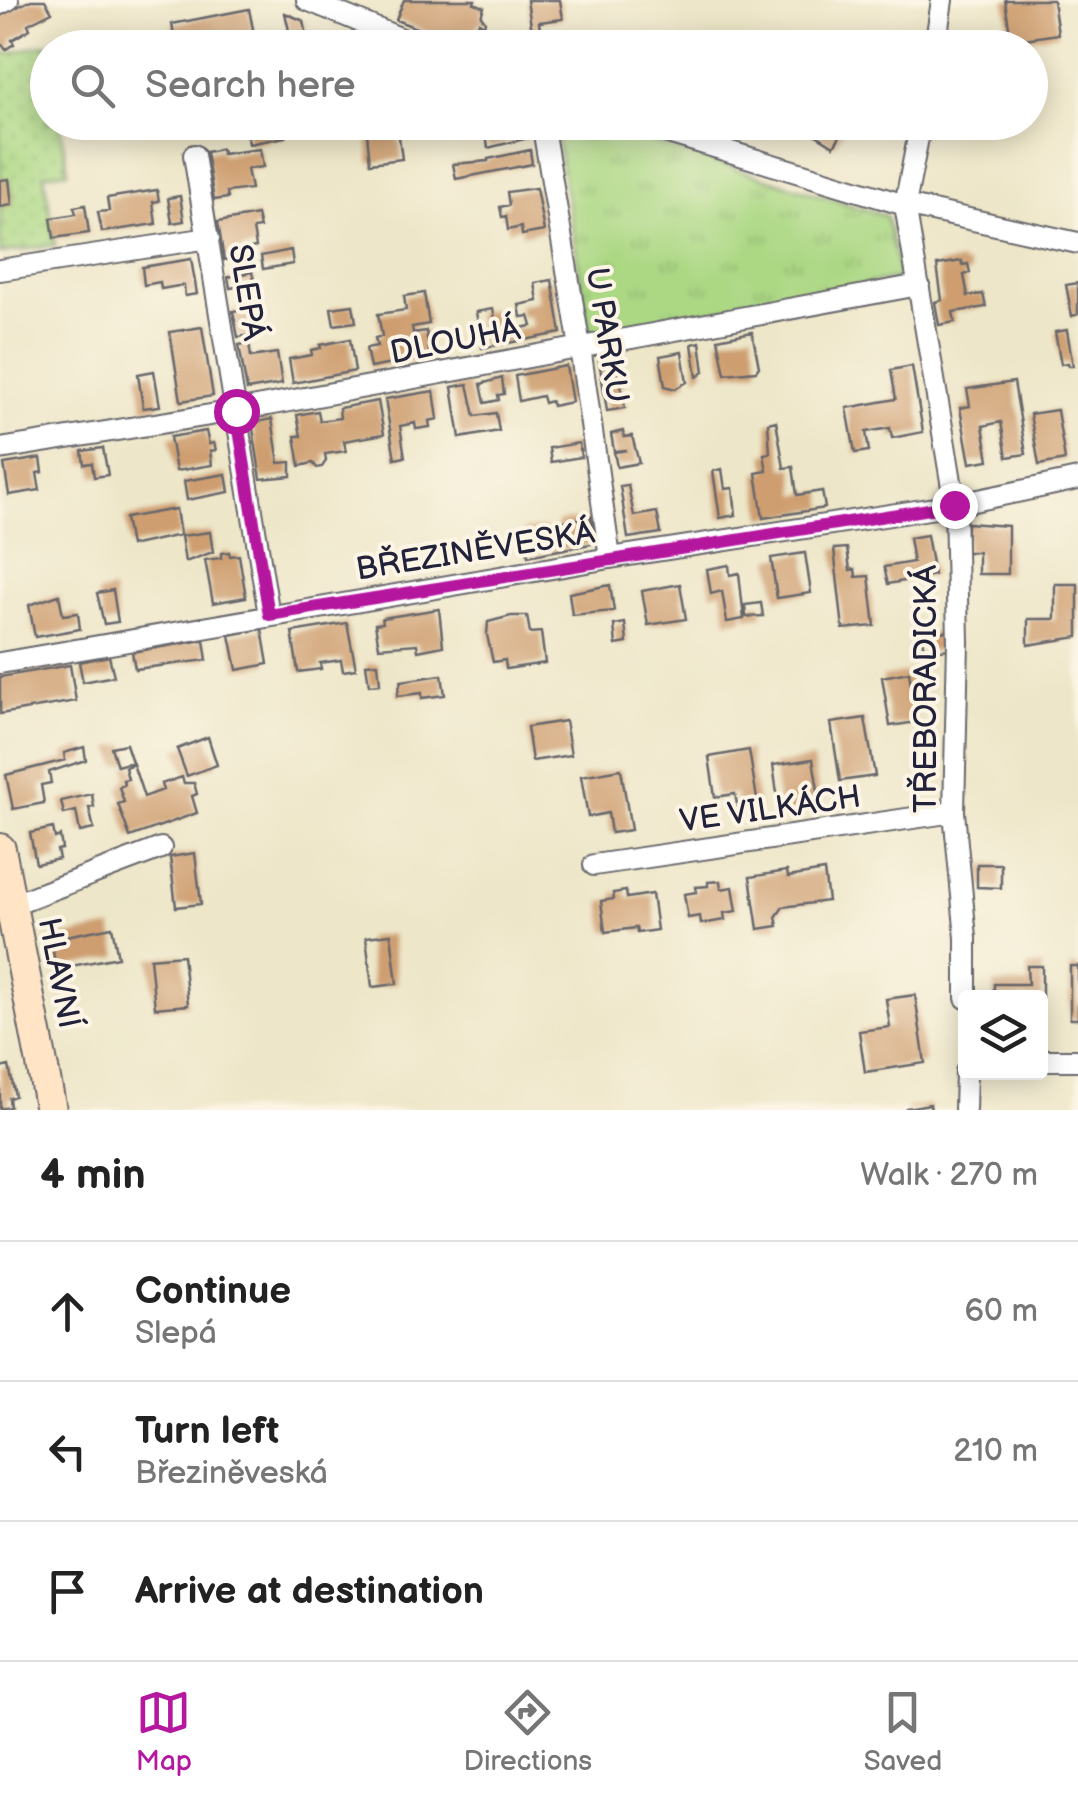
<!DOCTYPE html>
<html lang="en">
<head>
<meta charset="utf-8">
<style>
  :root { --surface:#fff; --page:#f2f2f2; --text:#222; --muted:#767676; --line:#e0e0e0; --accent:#b5179e }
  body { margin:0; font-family:"Balsamiq Sans",sans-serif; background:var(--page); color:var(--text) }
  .controls { position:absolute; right:30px; bottom:30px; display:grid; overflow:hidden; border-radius:10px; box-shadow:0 5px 25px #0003 }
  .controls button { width:90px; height:90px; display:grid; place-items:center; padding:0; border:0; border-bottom:2px solid var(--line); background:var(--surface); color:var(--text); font:50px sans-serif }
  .stop { position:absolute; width:30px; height:30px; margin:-22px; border:8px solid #b5179e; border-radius:50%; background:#fff }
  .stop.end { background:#b5179e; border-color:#fff; box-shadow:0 2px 10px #0008 }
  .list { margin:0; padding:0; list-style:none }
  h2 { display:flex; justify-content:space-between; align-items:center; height:130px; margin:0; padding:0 40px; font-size:42px }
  h2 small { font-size:32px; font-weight:400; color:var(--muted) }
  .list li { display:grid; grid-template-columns:65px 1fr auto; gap:30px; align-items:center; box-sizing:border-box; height:140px; padding:0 40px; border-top:2px solid var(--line) }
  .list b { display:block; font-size:38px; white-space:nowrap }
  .list p { margin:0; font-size:32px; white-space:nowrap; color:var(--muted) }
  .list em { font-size:32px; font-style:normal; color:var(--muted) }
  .icon { flex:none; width:55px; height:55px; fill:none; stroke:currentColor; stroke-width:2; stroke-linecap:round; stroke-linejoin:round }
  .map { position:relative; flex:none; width:1078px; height:1110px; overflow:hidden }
  .search { position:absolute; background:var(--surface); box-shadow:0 5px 25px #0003; left:30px; right:30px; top:30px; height:110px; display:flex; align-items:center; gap:25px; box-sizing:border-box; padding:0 35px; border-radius:55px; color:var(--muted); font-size:38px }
  .sheet { height:550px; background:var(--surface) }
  nav { display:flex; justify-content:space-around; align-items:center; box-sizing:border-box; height:140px; border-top:2px solid var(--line); background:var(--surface); font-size:28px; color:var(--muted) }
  nav a { display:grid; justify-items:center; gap:5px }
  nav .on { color:var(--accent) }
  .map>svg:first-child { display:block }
  .grass { fill:url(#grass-tufts); stroke:#677d60; stroke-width:2.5 }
  .garden { fill:url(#garden-dots); stroke:#677d60; stroke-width:2.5 }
  .building { fill:#ce9e70 }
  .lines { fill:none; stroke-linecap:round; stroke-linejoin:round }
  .street-casing { stroke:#69676c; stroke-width:24 }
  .secondary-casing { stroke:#69676c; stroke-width:34 }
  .street { stroke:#fff; stroke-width:20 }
  .secondary { stroke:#ffe4c6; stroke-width:30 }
  .route { stroke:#b5179e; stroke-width:12 }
  .labels { text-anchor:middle; stroke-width:8; stroke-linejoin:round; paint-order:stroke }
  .street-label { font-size:32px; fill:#22223b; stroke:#fcf5e5 }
</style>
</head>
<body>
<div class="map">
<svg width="1078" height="1110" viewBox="0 0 1078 1110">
  <defs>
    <pattern id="grass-tufts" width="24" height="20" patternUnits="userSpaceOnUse" patternTransform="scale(2.5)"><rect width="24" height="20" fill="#acd884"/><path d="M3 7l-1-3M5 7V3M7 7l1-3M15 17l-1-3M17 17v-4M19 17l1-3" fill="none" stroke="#94b973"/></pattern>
    <pattern id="garden-dots" width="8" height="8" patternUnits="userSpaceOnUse" patternTransform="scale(2.5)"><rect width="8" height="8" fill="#acd884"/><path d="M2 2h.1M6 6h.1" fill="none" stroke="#94b973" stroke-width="1.8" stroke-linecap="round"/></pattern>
  </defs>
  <rect width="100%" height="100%" fill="#fcf5e5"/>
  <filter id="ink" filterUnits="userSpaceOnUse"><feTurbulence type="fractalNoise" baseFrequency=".01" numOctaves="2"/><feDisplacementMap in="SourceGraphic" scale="20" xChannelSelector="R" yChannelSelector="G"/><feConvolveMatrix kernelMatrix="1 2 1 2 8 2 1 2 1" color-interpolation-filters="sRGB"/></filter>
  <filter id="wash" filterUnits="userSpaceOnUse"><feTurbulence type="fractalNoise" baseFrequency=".0048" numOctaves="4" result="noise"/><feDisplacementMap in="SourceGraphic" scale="40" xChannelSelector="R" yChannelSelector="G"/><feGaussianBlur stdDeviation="2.25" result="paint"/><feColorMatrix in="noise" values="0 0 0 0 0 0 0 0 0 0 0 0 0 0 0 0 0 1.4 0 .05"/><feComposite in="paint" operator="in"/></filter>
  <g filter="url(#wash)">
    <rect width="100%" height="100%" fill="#ede6c8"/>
    <path class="grass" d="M 554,123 L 591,123 L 886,216 L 900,278 L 590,333 Z"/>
    <path class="garden" d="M 48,44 L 48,122 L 60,123 L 68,171 L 44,174 L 55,245 L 0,253 L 0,207 L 12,204 L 9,180 L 1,180 L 0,169 L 0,55 Z"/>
    <g id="blocks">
      <path class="building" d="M 31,0 L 45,0 L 52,12 L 28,24 L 30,29 L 12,40 L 14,44 L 6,49 L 3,45 L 0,47 L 0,16 Z
        M 404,0 L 475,0 L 474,3 L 484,7 L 481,16 L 485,21 L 484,25 L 479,22 L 469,48 L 466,48 L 396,20 Z
        M 527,0 L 560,0 L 563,19 L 539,22 L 540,31 L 532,32 Z
        M 1005,0 L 1053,0 L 1058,34 L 1011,41 Z
        M 249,9 L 254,34 L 176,48 L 172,24 Z
        M 285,13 L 304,21 L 309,48 L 293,48 Z
        M 627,33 L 664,47 L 664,48 L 621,48 Z
        M 161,34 L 163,48 L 100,48 L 100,46 Z
        M 338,36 L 366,47 L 366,48 L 333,48 Z
        M 245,122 L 283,122 L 285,137 L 249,144 Z
        M 397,122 L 402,159 L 370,163 L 366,123 Z
        M 484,122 L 525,122 L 528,138 L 488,148 Z
        M 809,122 L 849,122 L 834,146 L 805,128 Z
        M 221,149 L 222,154 L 260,149 L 263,167 L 247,169 L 251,189 L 227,192 L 228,198 L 214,200 L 206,152 Z
        M 530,150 L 532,164 L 456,179 L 453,164 L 488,161 L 488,159 Z
        M 9,179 L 12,205 L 0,207 L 0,180 Z
        M 536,188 L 544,231 L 522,235 L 521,227 L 508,230 L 506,216 L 502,217 L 500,207 L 509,205 L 507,192 Z
        M 157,190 L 159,201 L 153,202 L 156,224 L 102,232 L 98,212 L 109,211 L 107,198 Z
        M 180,196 L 184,221 L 172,223 L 168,198 Z
        M 85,205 L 89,233 L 54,238 L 51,218 L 76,214 L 74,207 Z
        M 257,215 L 260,228 L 253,229 L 256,247 L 240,250 L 241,257 L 224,260 L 218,222 Z
        M 291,250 L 293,264 L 263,269 L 261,256 Z
        M 191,259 L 197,294 L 185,296 L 184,285 L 161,289 L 160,282 L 144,285 L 142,267 Z
        M 962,261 L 962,265 L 968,264 L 970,273 L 964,275 L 968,296 L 983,294 L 986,307 L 953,312 L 955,322 L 939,325 L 935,302 L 942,300 L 937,265 Z
        M 252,272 L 255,284 L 230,288 L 228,277 Z
        M 552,280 L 561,333 L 482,348 L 476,312 L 493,309 L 498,332 L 532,326 L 529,316 L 521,317 L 519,305 L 538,301 L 535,283 Z
        M 1078,283 L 1078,314 L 1072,316 L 1066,285 Z
        M 424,293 L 429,324 L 412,327 L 413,333 L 426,331 L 430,357 L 370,368 L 366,348 L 377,346 L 375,338 L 382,336 L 378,314 L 406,310 L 404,296 Z
        M 353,305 L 356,322 L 334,325 L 331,308 Z
        M 251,308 L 252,335 L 238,337 L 233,311 Z
        M 202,327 L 213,396 L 181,401 L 170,332 Z
        M 1067,330 L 1073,366 L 1069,366 L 1068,363 L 1061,364 L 1055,332 Z
        M 752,332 L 759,367 L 756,371 L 725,374 L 718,339 Z
        M 350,339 L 355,371 L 293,383 L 289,359 L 312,355 L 311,350 L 321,348 L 320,345 Z
        M 700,342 L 704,372 L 697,377 L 692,344 Z
        M 249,343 L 251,357 L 277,353 L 282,384 L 247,390 L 239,345 Z
        M 682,352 L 687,382 L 675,389 L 665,386 L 660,356 Z
        M 616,357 L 625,408 L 607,411 L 599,360 Z
        M 566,366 L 572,402 L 552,406 L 551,401 L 544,403 L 542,396 L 519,401 L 515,376 Z
        M 912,366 L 923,432 L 892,438 L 890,428 L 866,432 L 869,451 L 855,453 L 847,408 L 896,399 L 891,370 Z
        M 154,371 L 160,406 L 143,408 L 138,374 Z
        M 502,378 L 504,394 L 498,395 L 499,400 L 485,403 L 481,384 Z
        M 1014,382 L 1026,454 L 1007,457 L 1001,422 L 983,426 L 989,460 L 970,463 L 960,408 L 970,406 L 967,389 Z
        M 468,384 L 475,416 L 496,413 L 499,431 L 460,438 L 452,387 Z
        M 434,391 L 438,419 L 429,421 L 430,427 L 416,429 L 415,423 L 400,426 L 405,457 L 395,459 L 385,399 Z
        M 378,401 L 384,434 L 344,441 L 346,451 L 325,454 L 326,461 L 322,467 L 317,468 L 313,463 L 300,466 L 295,436 L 301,436 L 297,415 L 318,411 L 320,421 L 340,418 L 339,408 Z
        M 1057,410 L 1065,460 L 1039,465 L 1030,414 Z
        M 272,419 L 279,463 L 291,462 L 291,476 L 261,479 L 252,423 Z
        M 776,421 L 784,468 L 793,467 L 797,495 L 822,491 L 825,508 L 763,518 L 756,473 L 767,471 L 764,454 L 770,453 L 768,423 Z
        M 206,431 L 209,444 L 214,443 L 216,450 L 210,451 L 212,465 L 176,471 L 170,437 Z
        M 623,431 L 624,437 L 632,436 L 639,463 L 617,467 L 614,452 L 627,450 L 614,451 L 611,434 Z
        M 579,443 L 581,457 L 551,462 L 549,448 Z
        M 103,448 L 108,475 L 94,477 L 92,463 L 84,464 L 82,451 Z
        M 41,458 L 43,472 L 37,473 L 40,490 L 9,495 L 4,464 Z
        M 722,469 L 725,489 L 733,488 L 736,515 L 720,518 L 713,471 Z
        M 226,474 L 229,492 L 187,500 L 184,481 Z
        M 628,485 L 634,516 L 657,512 L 661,533 L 628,538 L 620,486 Z
        M 176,509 L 180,535 L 130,546 L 125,518 Z
        M 591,517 L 596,543 L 528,556 L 524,530 L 546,527 L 547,534 L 558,532 L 557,522 Z
        M 967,523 L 1008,526 L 1008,574 L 978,574 L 978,552 L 966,552 Z
        M 210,532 L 213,552 L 185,562 L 181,536 Z
        M 927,535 L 934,575 L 888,584 L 884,567 L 913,562 L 909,538 Z
        M 847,548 L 850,570 L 855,569 L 856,577 L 869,576 L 875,626 L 843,629 L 834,549 Z
        M 229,552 L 230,556 L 239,555 L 246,597 L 213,603 L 205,560 L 221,558 L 221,553 Z
        M 805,553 L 811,593 L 777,598 L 771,558 Z
        M 729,565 L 730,575 L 739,573 L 744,619 L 727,622 L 722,591 L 711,594 L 707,569 Z
        M 680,584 L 686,619 L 648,625 L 642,591 Z
        M 1055,584 L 1078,584 L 1078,637 L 1028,645 L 1028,619 L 1055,619 Z
        M 610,585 L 614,611 L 572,615 L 569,593 Z
        M 113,590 L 118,622 L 104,624 L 97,593 Z
        M 59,595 L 63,615 L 78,613 L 80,629 L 35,637 L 29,605 Z
        M 761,603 L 763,616 L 746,617 L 745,605 Z
        M 439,609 L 443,646 L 418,651 L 417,644 L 379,647 L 375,624 L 383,623 L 382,618 Z
        M 511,616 L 527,616 L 530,633 L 541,632 L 545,663 L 506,669 L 505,660 L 493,662 L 487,635 L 488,622 Z
        M 347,623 L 356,669 L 343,671 L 341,660 L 320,663 L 321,669 L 298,672 L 292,632 Z
        M 625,623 L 627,643 L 616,645 L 614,625 Z
        M 262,629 L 268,664 L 237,670 L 230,635 Z
        M 948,631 L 949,649 L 924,652 L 922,634 Z
        M 204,640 L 207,660 L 135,669 L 132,652 Z
        M 109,656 L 114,676 L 83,682 L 79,662 Z
        M 378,663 L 380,684 L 369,685 L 366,664 Z
        M 70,665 L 76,701 L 0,714 L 0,677 Z
        M 909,672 L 917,722 L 890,726 L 882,677 Z
        M 442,675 L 445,695 L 422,698 L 422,693 L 397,696 L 401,681 Z
        M 865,718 L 875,776 L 840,781 L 831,723 Z
        M 565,721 L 571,755 L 532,761 L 527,727 Z
        M 208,737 L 217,765 L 187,776 L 177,749 Z
        M 126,744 L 132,762 L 117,766 L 111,747 Z
        M 84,747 L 86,760 L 49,772 L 51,783 L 41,785 L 44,803 L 13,809 L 6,775 L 65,760 L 64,753 Z
        M 749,750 L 759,811 L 739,814 L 735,794 L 715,797 L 709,757 Z
        M 813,759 L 821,809 L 780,815 L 773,765 Z
        M 133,764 L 144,797 L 163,790 L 161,784 L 182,777 L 184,783 L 194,783 L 197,794 L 192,796 L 197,813 L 130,837 L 118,804 L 124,802 L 119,787 L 124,785 L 123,780 L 128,779 L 125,767 Z
        M 621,769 L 631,830 L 611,833 L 608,813 L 588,817 L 581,776 Z
        M 92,794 L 94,807 L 89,808 L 94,829 L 80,832 L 76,811 L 64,814 L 61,801 Z
        M 53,828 L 55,838 L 60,836 L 62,849 L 57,850 L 59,859 L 36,864 L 30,833 Z
        M 195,853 L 201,904 L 176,907 L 170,857 Z
        M 977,864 L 1001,864 L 1001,888 L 977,887 Z
        M 787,871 L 788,877 L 824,871 L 828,901 L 783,907 L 776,917 L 778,926 L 758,929 L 750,877 Z
        M 720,881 L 721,889 L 733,887 L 737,911 L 724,913 L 725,920 L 701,924 L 700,916 L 688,918 L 684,894 L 697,892 L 696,887 L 708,886 L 708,882 Z
        M 626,891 L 627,898 L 652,894 L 657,930 L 637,933 L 636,928 L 605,932 L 601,901 L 614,899 L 613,893 Z
        M 112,927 L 118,957 L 56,969 L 51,939 Z
        M 391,934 L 397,984 L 372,987 L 366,937 Z
        M 183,955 L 188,1005 L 155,1008 L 150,958 Z
        M 1027,966 L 1042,966 L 1042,998 L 994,998 L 994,984 L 1028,984 Z
        M 1070,966 L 1078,966 L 1078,1019 L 1070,1019 Z
        M 915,995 L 925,1063 L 865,1072 L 859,1031 L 890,1027 L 886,999 Z
        M 9,1066 L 15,1096 L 9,1098 L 10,1107 L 0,1109 L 0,1068 Z
        M 930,1104 L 931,1110 L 906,1110 L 906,1108 Z"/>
    </g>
  </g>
  <g filter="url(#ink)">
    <use href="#blocks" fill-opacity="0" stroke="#69676c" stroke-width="2.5"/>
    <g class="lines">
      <defs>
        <path id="street" d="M 307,0 L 424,48
          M 0,4 L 8,0
          M 935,48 L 942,0
          M 542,122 L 580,347 L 610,558
          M 632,122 L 905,205 L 1078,243
          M 921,122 L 905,205 L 955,505 L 958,642 L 954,812 L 966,938 L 966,998
          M 194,155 L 269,615
          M 0,270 L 209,238
          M 0,449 L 235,411 L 919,285
          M 0,663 L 610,558 L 955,505 L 1078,479
          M 594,865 L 954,812
          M 11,905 L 161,848
          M 1040,1060 L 1078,1060
          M 965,1110 L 966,1072"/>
        <path id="secondary" d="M 0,849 L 51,1110"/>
      </defs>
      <use href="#street" class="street-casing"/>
      <use href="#secondary" class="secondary-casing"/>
      <use href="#street" class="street"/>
      <use href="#secondary" class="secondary"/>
    </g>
  </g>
  <g class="lines" filter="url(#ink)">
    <path class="route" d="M 236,411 L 269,615 L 954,505"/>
  </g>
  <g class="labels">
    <g class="street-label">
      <text transform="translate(248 292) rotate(81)" y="11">SLEPÁ</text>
      <text transform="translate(608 335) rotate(81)" y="11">U PARKU</text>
      <text transform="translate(455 340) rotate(-11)" y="11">DLOUHÁ</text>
      <text transform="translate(475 550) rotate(-9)" y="11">BŘEZINĚVESKÁ</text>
      <text transform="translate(925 689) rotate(-90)" y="11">TŘEBORADICKÁ</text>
      <text transform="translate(770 808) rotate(-8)" y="11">VE VILKÁCH</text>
      <text transform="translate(60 973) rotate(79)" y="11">HLAVNÍ</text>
    </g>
  </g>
</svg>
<div class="controls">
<button><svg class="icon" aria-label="layers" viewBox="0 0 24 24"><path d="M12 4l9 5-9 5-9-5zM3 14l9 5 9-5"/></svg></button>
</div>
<div class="stop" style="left:236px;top:411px"></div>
<div class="stop end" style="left:954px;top:505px"></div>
<div class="search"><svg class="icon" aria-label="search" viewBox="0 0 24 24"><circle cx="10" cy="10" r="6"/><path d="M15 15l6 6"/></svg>Search here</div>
</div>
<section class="sheet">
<h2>4 min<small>Walk · 270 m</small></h2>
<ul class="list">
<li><svg class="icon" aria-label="ahead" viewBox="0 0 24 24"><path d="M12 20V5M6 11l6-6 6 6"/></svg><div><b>Continue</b><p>Slepá</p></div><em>60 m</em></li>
<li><svg class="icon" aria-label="left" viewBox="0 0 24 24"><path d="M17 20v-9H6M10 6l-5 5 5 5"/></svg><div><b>Turn left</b><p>Březiněveská</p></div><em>210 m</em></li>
<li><svg class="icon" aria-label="arrive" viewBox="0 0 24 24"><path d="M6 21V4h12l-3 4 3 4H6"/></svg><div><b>Arrive at destination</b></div></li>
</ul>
</section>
<nav>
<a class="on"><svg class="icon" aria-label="map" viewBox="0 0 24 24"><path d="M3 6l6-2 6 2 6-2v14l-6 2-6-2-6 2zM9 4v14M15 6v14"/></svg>Map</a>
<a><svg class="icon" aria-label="directions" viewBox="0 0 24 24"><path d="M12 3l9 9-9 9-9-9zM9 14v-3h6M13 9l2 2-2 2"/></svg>Directions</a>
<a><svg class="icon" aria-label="saved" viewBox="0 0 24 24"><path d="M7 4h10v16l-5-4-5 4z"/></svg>Saved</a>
</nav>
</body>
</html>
